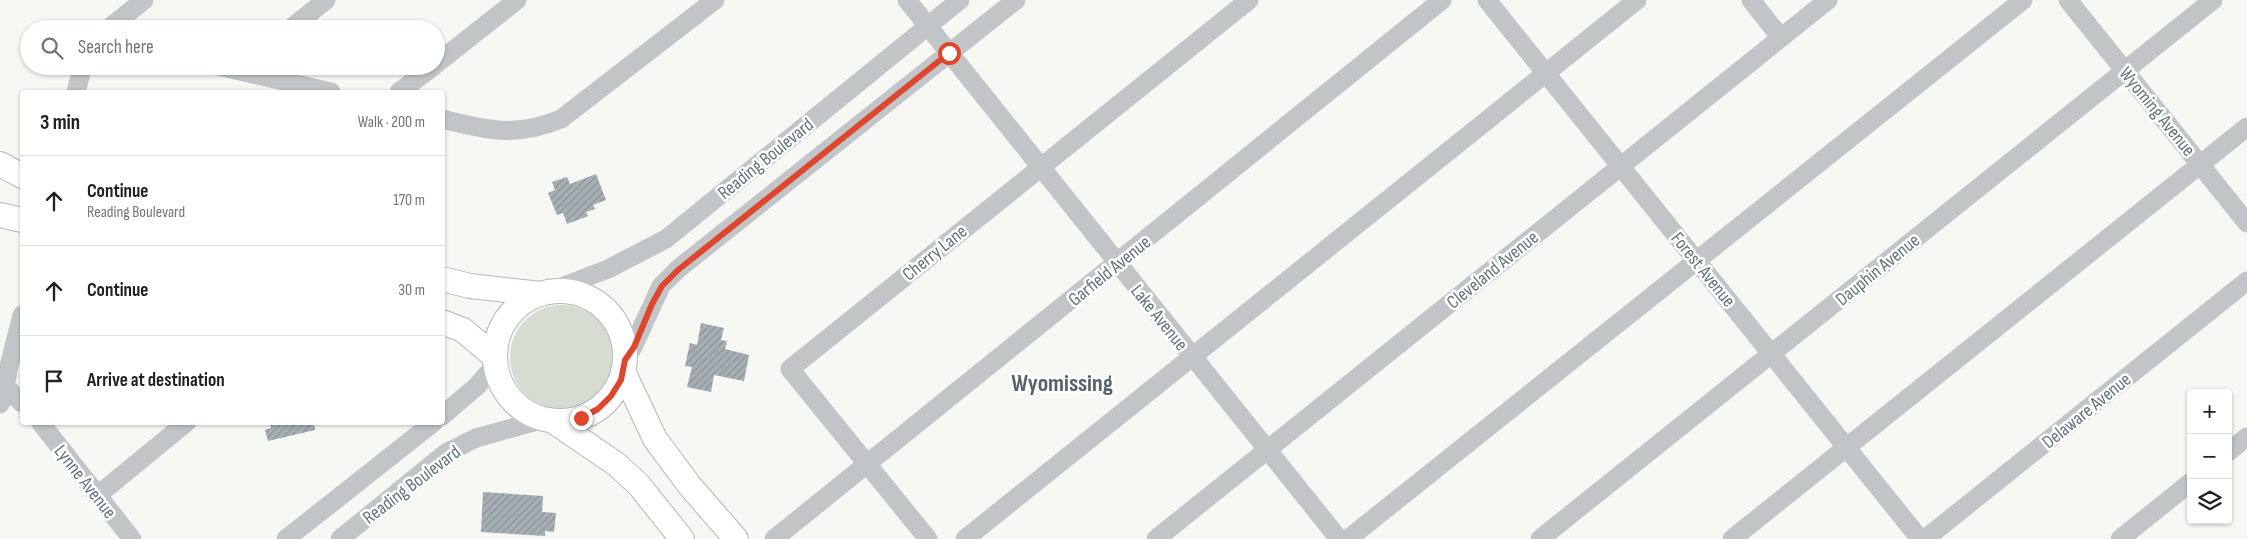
<!DOCTYPE html>
<html lang="en">
<head>
<meta charset="utf-8">
<style>
  :root { --surface:#fff; --page:#f6f6f6; --text:#202124; --muted:#757577; --line:#e0e0e0 }
  body { margin:0; font-family:"Sofia Sans Condensed",sans-serif; background:var(--page); color:var(--text) }
  .controls { position:absolute; right:15px; bottom:15px; display:grid; overflow:hidden; border-radius:5px; box-shadow:0 1px 4px #0004 }
  .controls button { width:45px; height:45px; display:grid; place-items:center; padding:0; border:0; border-bottom:1px solid var(--line); background:var(--surface); color:var(--text); font:25px sans-serif }
  .stop { position:absolute; width:15px; height:15px; margin:-11px; border:4px solid #de472e; border-radius:50%; background:#fff }
  .stop.end { background:#de472e; border-color:#fff; box-shadow:0 1px 5px #0008 }
  .list { margin:0; padding:0; list-style:none }
  h2 { display:flex; justify-content:space-between; align-items:center; height:65px; margin:0; padding:0 20px; font-size:21px }
  h2 small { font-size:16px; font-weight:400; color:var(--muted) }
  .list li { display:grid; grid-template-columns:32px 1fr auto; gap:15px; align-items:center; box-sizing:border-box; height:90px; padding:0 20px; border-top:1px solid var(--line) }
  .list b { display:block; font-size:19px; white-space:nowrap }
  .list p { margin:0; font-size:16px; white-space:nowrap; color:var(--muted) }
  .list em { font-size:16px; font-style:normal; color:var(--muted) }
  .icon { flex:none; width:28px; height:28px; fill:none; stroke:currentColor; stroke-width:2; stroke-linecap:round; stroke-linejoin:round }
  .map { position:relative; flex:none; width:2247px; height:539px; overflow:hidden }
  .search { position:absolute; background:var(--surface); box-shadow:0 1px 4px #0004; left:20px; top:20px; width:425px; height:55px; display:flex; align-items:center; gap:12px; box-sizing:border-box; padding:0 18px; border-radius:28px; color:var(--muted); font-size:19px }
  .panel { position:absolute; background:var(--surface); box-shadow:0 1px 4px #0004; left:20px; top:90px; width:425px; height:335px; border-radius:5px }
  .map>svg:first-child { display:block }
  .grass { fill:#d7dcd3 }
  .building { fill:url(#building-hatch) }
  .lines { fill:none; stroke-linecap:round; stroke-linejoin:round }
  .major-casing { stroke:#b2b8bb; stroke-width:26 }
  .minor { stroke:#c1c5c8; stroke-width:19 }
  .major { stroke:#fff; stroke-width:24 }
  .route { stroke:#de472e; stroke-width:6 }
  .labels { text-anchor:middle; stroke-width:5; stroke-linejoin:round; paint-order:stroke }
  .street-label { font-size:19px; fill:#63757e; stroke:#fff }
  .district-label { font-size:24px; font-weight:bold; fill:#55626a; stroke:#fff }
</style>
</head>
<body>
<div class="map">
<svg width="2247" height="539" viewBox="0 0 2247 539">
  <defs>
    <pattern id="building-hatch" width="6" height="6" patternUnits="userSpaceOnUse" patternTransform="scale(1.25)"><rect width="6" height="6" fill="#a5afb4"/><path d="M-1 1l2-2M0 6l6-6M5 7l2-2" fill="none" stroke="#8a9398"/></pattern>
  </defs>
  <rect width="100%" height="100%" fill="#f7f7f4"/>
  <path class="grass" d="M510 357a52 52 0 1 1 104 0a52 52 0 1 1-104 0Z"/>
  <path class="building" d="M 596,174 L 606,200 L 593,205 L 595,209 L 586,212 L 588,216 L 567,224 L 563,213 L 557,215 L 548,193 L 555,190 L 552,182 L 567,177 L 570,184 Z
    M 701,323 L 724,328 L 721,340 L 727,341 L 725,349 L 749,355 L 744,381 L 714,375 L 711,392 L 687,387 L 692,367 L 685,366 L 690,343 L 697,345 Z
    M 270,422 L 314,422 L 315,430 L 268,441 L 265,430 L 271,428 Z
    M 483,492 L 543,496 L 542,512 L 556,513 L 554,532 L 545,531 L 545,536 L 481,532 Z"/>
  <g class="lines">
    <defs>
      <path id="major" d="M 0,164 L 22,176
        M 0,215 L 22,220
        M 442,279 L 470,286 L 541,294
        M495 356a65 65 0 1 1 130 0a65 65 0 1 1-130 0Z
        M 442,322 L 463,330 L 495,357
        M 623,371 L 655,439 L 690,486 L 736,539
        M 553,421 L 616,464 L 638,484 L 682,539"/>
    </defs>
    <use href="#major" class="major-casing"/>
    <path class="minor" d="M 907,0 L 1339,539
      M 1487,0 L 1920,539
      M 1751,0 L 1781,38
      M 2068,0 L 2247,223
      M 108,29 L 144,0
      M 290,29 L 326,0
      M 436,64 L 517,0
      M 218,66 L 331,92
      M 76,92 L 83,66
      M 399,92 L 434,66
      M 442,119 C 490,130 514,138 561,119 L 715,0
      M 554,292 L 561,287 L 608,269 L 666,239 L 960,0
      M 625,360 L 633,347 L 661,286 L 678,269 L 1016,0
      M 0,385 L 10,391 L 22,403
      M 0,404 L 4,396 L 8,370 L 22,315
      M 442,416 L 477,386 L 496,364
      M 40,422 L 132,539
      M 2228,452 L 2247,437
      M 98,495 L 187,422
      M 286,539 L 434,422
      M 340,539 L 446,453 L 476,438 L 544,419
      M 774,539 L 1442,0
      M 928,539 L 790,369 L 1249,0
      M 965,539 L 1637,0
      M 1156,539 L 1828,0
      M 1348,539 L 2023,0
      M 1540,539 L 2213,0
      M 1732,539 L 2247,127
      M 1925,539 L 2247,281
      M 2120,539 L 2191,482"/>
    <use href="#major" class="major"/>
  </g>
  <g class="lines">
    <path class="route" d="M 581,418 L 598,409 L 611,396 L 621,380 L 625,360 L 634,347 L 652,304 L 662,286 L 678,270 L 949,53"/>
  </g>
  <g class="labels">
    <g class="street-label">
      <text transform="translate(2158 111) rotate(51)" y="7">Wyoming Avenue</text>
      <text transform="translate(765 158) rotate(-39)" y="7">Reading Boulevard</text>
      <text transform="translate(934 252) rotate(-39)" y="7">Cherry Lane</text>
      <text transform="translate(1492 269) rotate(-39)" y="7">Cleveland Avenue</text>
      <text transform="translate(1704 269) rotate(51)" y="7">Forest Avenue</text>
      <text transform="translate(1877 269) rotate(-39)" y="7">Dauphin Avenue</text>
      <text transform="translate(1109 270) rotate(-39)" y="7">Garfield Avenue</text>
      <text transform="translate(1160 317) rotate(51)" y="7">Lake Avenue</text>
      <text transform="translate(2086 410) rotate(-39)" y="7">Delaware Avenue</text>
      <text transform="translate(86 481) rotate(52)" y="7">Lynne Avenue</text>
      <text transform="translate(411 484) rotate(-37)" y="7">Reading Boulevard</text>
    </g>
    <g class="district-label">
      <text x="1062" y="391">Wyomissing</text>
    </g>
  </g>
</svg>
<div class="controls">
<button>+</button>
<button>−</button>
<button><svg class="icon" aria-label="layers" viewBox="0 0 24 24"><path d="M12 4l9 5-9 5-9-5zM3 14l9 5 9-5"/></svg></button>
</div>
<div class="stop" style="left:949px;top:53px"></div>
<div class="stop end" style="left:581px;top:418px"></div>
<div class="search"><svg class="icon" aria-label="search" viewBox="0 0 24 24"><circle cx="10" cy="10" r="6"/><path d="M15 15l6 6"/></svg>Search here</div>
<section class="panel">
<h2>3 min<small>Walk · 200 m</small></h2>
<ul class="list">
<li><svg class="icon" aria-label="ahead" viewBox="0 0 24 24"><path d="M12 20V5M6 11l6-6 6 6"/></svg><div><b>Continue</b><p>Reading Boulevard</p></div><em>170 m</em></li>
<li><svg class="icon" aria-label="ahead" viewBox="0 0 24 24"><path d="M12 20V5M6 11l6-6 6 6"/></svg><div><b>Continue</b></div><em>30 m</em></li>
<li><svg class="icon" aria-label="arrive" viewBox="0 0 24 24"><path d="M6 21V4h12l-3 4 3 4H6"/></svg><div><b>Arrive at destination</b></div></li>
</ul>
</section>
</div>
</body>
</html>
